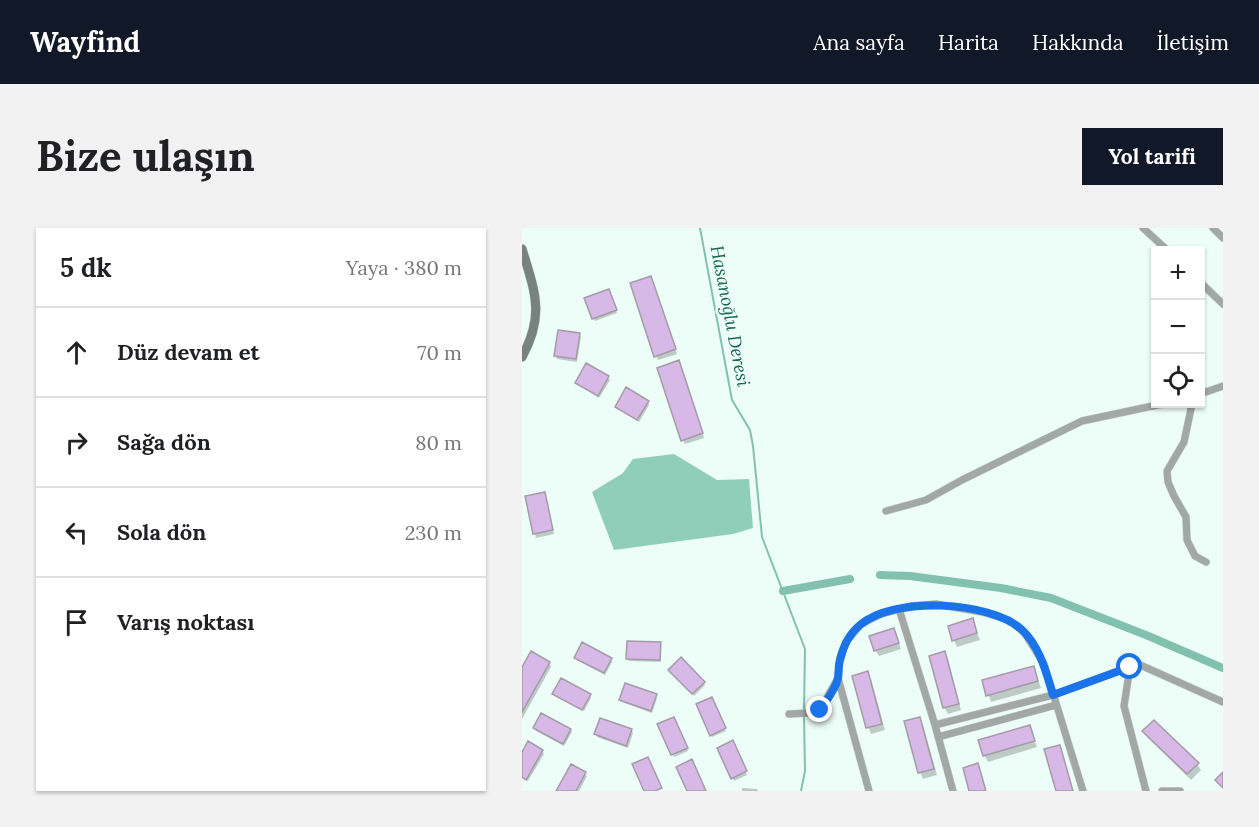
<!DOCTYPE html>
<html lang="tr">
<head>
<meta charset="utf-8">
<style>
  :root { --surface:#fff; --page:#f2f2f2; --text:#202124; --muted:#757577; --line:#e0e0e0; --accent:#111827 }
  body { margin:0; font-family:Lora,serif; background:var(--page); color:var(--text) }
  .controls { position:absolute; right:18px; top:18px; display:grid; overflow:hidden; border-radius:0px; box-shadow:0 2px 4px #0004 }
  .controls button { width:54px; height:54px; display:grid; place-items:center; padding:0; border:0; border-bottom:2px solid var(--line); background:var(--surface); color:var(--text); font:30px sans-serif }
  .stop { position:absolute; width:18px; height:18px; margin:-14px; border:4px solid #1a73e8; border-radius:50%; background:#fff }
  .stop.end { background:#1a73e8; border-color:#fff; box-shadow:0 2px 6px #0008 }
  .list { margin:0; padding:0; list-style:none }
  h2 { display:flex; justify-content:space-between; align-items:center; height:78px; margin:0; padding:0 24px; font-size:26px }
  h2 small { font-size:20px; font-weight:400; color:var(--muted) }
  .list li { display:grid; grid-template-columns:39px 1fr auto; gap:18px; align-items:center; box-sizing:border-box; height:90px; padding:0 24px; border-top:2px solid var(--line) }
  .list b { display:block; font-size:22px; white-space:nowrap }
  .list em { font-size:20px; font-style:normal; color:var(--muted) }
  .icon { flex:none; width:33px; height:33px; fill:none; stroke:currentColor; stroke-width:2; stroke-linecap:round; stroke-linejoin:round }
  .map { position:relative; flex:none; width:701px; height:563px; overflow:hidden; border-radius:0px }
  header { display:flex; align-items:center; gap:36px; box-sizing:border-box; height:84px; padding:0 30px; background:var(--accent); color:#fff }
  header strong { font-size:28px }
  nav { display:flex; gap:33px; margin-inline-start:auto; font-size:21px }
  .intro { display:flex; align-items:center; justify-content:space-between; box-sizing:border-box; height:144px; padding:0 36px }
  h1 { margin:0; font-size:42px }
  .button { padding:15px 27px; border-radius:0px; background:var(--accent); color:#fff; font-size:21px; font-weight:700 }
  main { display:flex; gap:36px; padding:0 36px }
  aside { flex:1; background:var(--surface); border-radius:0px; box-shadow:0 2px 4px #0004 }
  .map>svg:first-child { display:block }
  .forest { fill:#8fcfba }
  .shadow { fill:#0003 }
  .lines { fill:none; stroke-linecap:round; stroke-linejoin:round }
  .stream { stroke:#82c1ad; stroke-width:2 }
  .canal { stroke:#82c1ad; stroke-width:8 }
  .building { fill:#d8b8e6; stroke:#a39ca7; stroke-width:1.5 }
  .street-casing { stroke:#cad8d3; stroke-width:8 }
  .secondary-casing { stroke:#cad8d3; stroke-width:10 }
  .street { stroke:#a2a8a6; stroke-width:7 }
  .secondary { stroke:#78827e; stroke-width:9 }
  .route { stroke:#1a73e8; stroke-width:8 }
  .labels { text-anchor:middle; stroke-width:5; stroke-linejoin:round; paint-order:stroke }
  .water-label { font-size:18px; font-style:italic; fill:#156652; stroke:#edfdf7 }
</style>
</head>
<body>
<header>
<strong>Wayfind</strong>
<nav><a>Ana sayfa</a><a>Harita</a><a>Hakkında</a><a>İletişim</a></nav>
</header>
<div class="intro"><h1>Bize ulaşın</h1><a class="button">Yol tarifi</a></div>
<main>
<aside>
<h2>5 dk<small>Yaya · 380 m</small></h2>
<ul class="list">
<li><svg class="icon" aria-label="ahead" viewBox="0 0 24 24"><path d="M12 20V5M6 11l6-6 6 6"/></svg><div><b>Düz devam et</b></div><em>70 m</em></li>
<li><svg class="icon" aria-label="right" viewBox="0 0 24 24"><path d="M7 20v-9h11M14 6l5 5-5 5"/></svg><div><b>Sağa dön</b></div><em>80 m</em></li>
<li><svg class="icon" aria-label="left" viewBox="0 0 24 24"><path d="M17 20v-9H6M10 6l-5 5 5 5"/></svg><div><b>Sola dön</b></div><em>230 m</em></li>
<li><svg class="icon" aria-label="arrive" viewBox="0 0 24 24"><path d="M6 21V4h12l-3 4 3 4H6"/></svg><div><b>Varış noktası</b></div></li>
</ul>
</aside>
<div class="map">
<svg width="701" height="563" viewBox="0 0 701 563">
  <rect width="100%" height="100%" fill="#edfdf7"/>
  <path class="forest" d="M 152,226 L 195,252 L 227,251 L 231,300 L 211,306 L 92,322 L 70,264 L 101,245 L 111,231 Z"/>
  <path class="shadow" d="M 129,50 L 155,126 L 136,132 L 134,128 Z
    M 88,65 L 95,85 L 73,93 L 71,90 Z
    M 57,107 L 59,109 L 55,134 L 35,131 L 34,128 Z
    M 159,138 L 182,210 L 163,216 L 161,212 Z
    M 86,150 L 88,152 L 77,170 L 55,155 Z
    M 126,174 L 127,177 L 117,194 L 94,179 Z
    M 23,265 L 32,306 L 14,310 L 5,269 Z
    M 450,392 L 458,412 L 435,419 L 432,412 Z
    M 372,402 L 379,421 L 357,428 L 353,422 Z
    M 138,415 L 139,434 L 107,433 L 105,430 Z
    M 422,425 L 426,431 L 439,482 L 426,486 L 422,479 Z
    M 53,430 L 89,431 L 90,434 L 83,447 L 55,432 Z
    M 27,435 L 29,439 L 0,491 L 0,442 Z
    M 511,439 L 519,460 L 469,474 L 462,454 Z
    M 150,444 L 182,455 L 183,457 L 172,468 Z
    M 345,445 L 349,451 L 363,502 L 349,506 L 346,499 Z
    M 32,466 L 68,467 L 69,470 L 62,483 L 34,468 Z
    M 134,468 L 135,470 L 130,485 L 100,474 L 99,472 Z
    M 189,471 L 204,503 L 190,509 L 176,477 Z
    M 151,490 L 166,523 L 152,529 L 137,497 Z
    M 398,490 L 401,497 L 415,547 L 401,551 L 398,544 Z
    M 507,499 L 515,519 L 466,534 L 462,527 Z
    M 12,500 L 48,502 L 50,504 L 42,518 L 14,503 Z
    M 109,502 L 111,505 L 106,520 L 75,509 L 74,506 Z
    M 622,504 L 675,536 L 679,542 L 669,552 L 626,510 Z
    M 210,514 L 225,547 L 212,553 L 197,520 Z
    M 20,523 L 22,526 L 6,553 L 0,550 L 0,527 Z
    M 50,538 L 65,548 L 57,563 L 35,563 Z
    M 220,560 L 235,561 L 236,563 L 220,563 Z"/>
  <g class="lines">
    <path class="stream" d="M 178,0 L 210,172 L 228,202 L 231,218 L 240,309 L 283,421 L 282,483
      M 279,563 L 283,543 L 282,488"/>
    <path class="canal" d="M 358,347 L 388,348 L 479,360 L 529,370 L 624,407 L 701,440
      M 261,363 L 328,351"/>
  </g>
  <path class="building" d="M 129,48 L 154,121 L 132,129 L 108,55 Z
    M 87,61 L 95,82 L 70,91 L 62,70 Z
    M 36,102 L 58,105 L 54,131 L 32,128 Z
    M 157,132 L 181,205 L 159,213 L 135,140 Z
    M 64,135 L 87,148 L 76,168 L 53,155 Z
    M 104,159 L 127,173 L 115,192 L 93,179 Z
    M 23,264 L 31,302 L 11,306 L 3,268 Z
    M 451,390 L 455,405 L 430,413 L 426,398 Z
    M 372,400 L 377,415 L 352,423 L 347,408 Z
    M 105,413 L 139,414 L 138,432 L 104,431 Z
    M 60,414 L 90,430 L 82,445 L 52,430 Z
    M 9,423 L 28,434 L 0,484 L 0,439 Z
    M 423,423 L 437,476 L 421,480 L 407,428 Z
    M 159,429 L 183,454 L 170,466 L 146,442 Z
    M 512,438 L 516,453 L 464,468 L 460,452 Z
    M 346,443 L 360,496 L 344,500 L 330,448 Z
    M 39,450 L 69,466 L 60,482 L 30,466 Z
    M 103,455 L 135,466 L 129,483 L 97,472 Z
    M 190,469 L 204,500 L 188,508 L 174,476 Z
    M 19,485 L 49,501 L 41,516 L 11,500 Z
    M 152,489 L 166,520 L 149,527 L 135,496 Z
    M 398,489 L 412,541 L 396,545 L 382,493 Z
    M 78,490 L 110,501 L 104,518 L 72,506 Z
    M 632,492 L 677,535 L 665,546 L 620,503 Z
    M 508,497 L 513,513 L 461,528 L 456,512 Z
    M 211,512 L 225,543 L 209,551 L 195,520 Z
    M 6,513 L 21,522 L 4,552 L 0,549 L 0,524 Z
    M 538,517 L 551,563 L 534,563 L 522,521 Z
    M 126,529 L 140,560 L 133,563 L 122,563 L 110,536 Z
    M 170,531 L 184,563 L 165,563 L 154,539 Z
    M 456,535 L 464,563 L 447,563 L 441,540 Z
    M 49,536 L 64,544 L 54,563 L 34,563 Z
    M 701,544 L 701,560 L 693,552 Z"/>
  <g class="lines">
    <defs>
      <path id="street" d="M 621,0 L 645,22
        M 691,0 L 701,10
        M 678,54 L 701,76
        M 678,166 L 701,158
        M 670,176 L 662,214 L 645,243 L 646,254 L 652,268 L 664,289 L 665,312 L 673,328 L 684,334
        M 364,283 L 404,272 L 440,252 L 560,193 L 640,176
        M 377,381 L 413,497 L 431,563
        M 608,439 L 602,478 L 624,563
        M 267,486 L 287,485 L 298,482 L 316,450
        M 413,497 L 531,467 L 616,436 L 701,474
        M 416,509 L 534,477
        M 347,563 L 316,450 L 318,430 L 324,414 L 339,396 L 359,386 L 389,378 L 414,376 L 460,384 L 487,392 L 502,404 L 522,436 L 561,563
        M 640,563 L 658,563"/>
      <path id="secondary" d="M 0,21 C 13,64 23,87 0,129"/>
    </defs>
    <use href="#street" class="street-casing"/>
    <use href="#secondary" class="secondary-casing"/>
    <use href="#street" class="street"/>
    <use href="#secondary" class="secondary"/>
  </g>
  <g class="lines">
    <path class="route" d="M 298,482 C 304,473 314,461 316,450 C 317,445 316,438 318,432 C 321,419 328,405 338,397 C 372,368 467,373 499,401 C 518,418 524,444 531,467 L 608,439"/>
  </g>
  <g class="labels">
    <g class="water-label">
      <text transform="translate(208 88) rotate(79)" y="6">Hasanoğlu Deresi</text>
    </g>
  </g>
</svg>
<div class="controls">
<button>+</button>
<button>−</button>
<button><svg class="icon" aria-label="locate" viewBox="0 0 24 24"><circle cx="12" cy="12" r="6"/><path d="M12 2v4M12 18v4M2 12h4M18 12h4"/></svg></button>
</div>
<div class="stop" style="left:608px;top:439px"></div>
<div class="stop end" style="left:298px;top:482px"></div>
</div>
</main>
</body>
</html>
